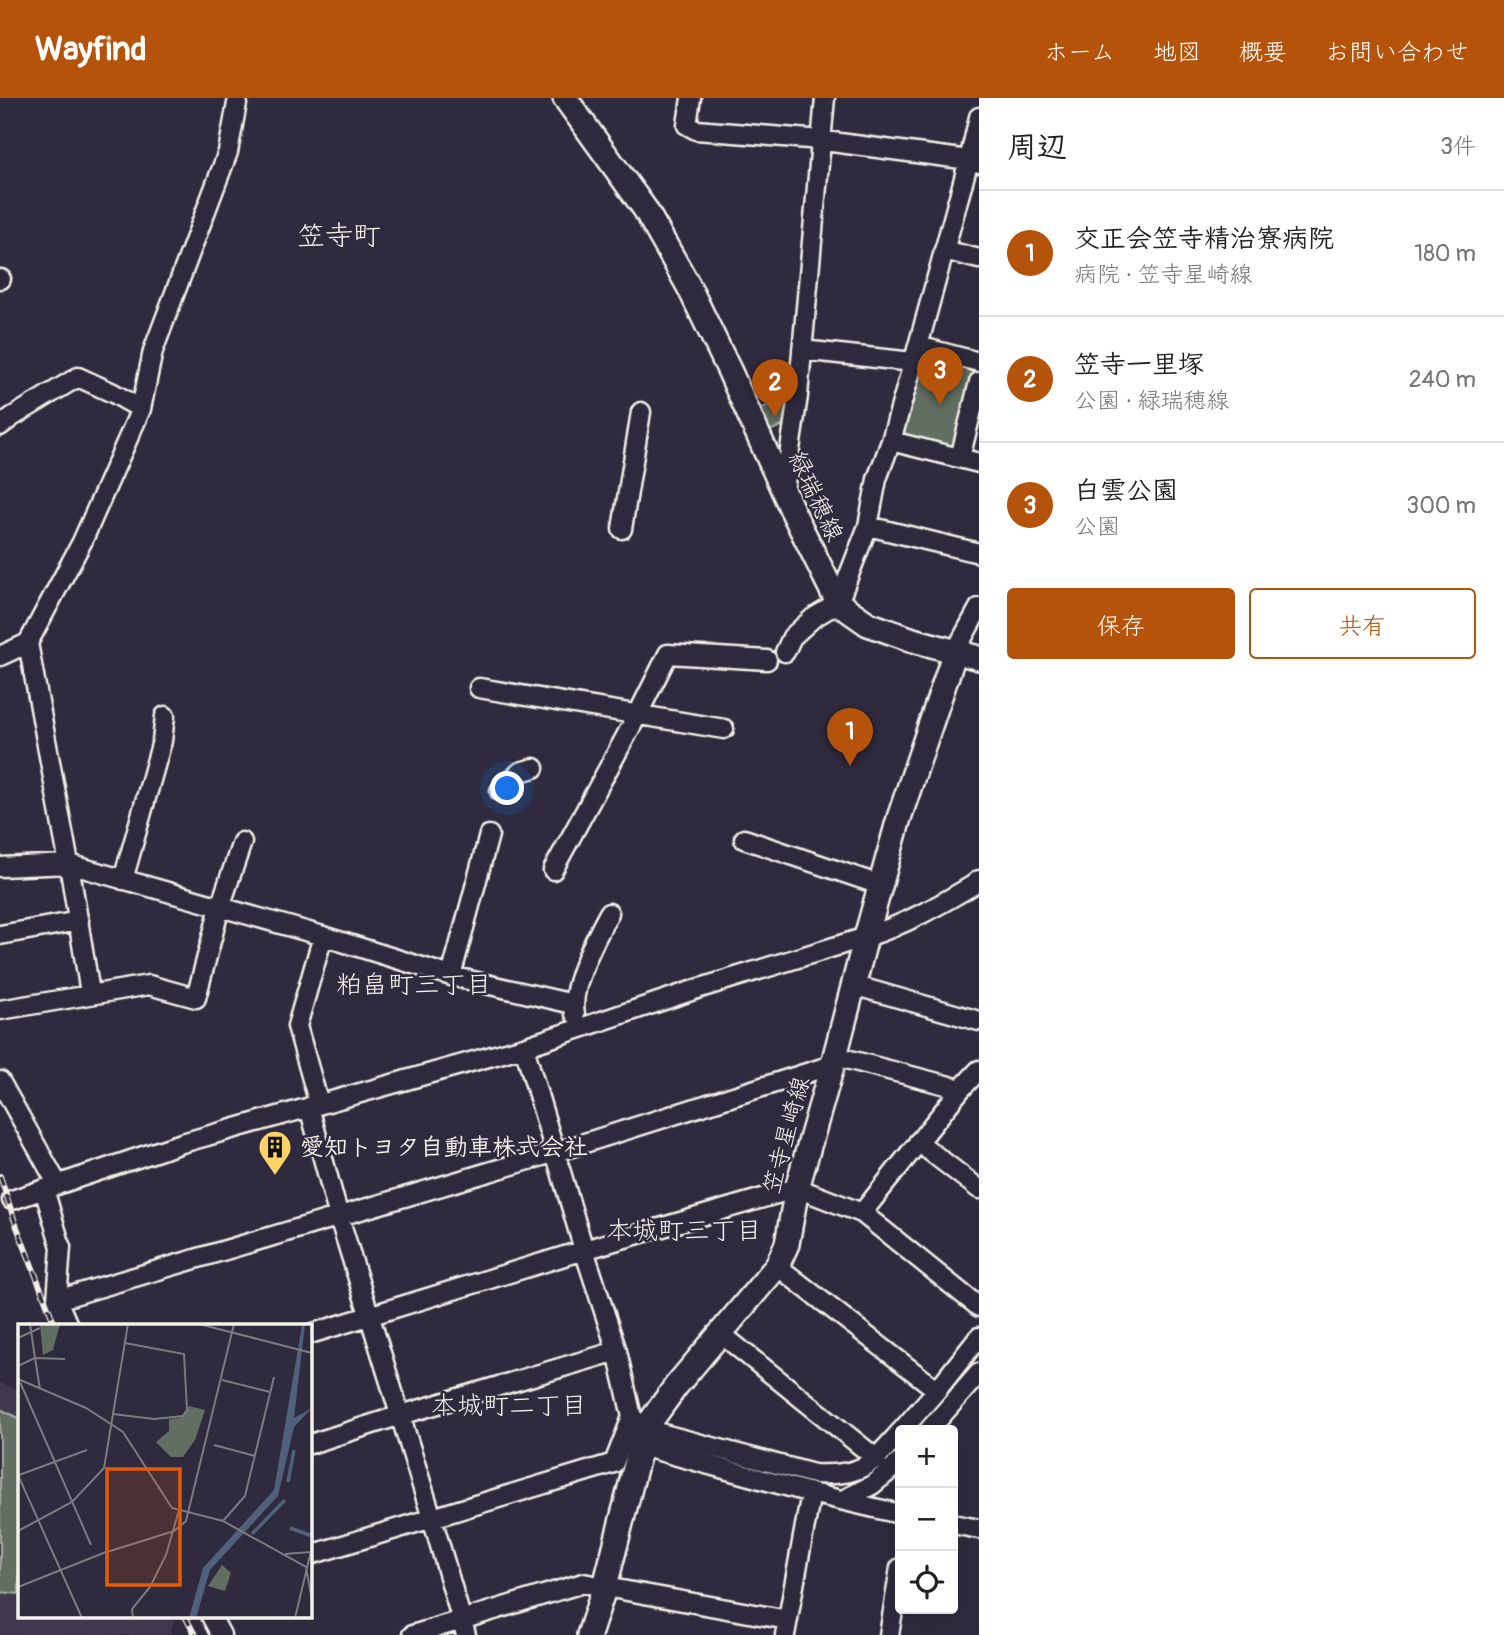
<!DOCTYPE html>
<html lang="ja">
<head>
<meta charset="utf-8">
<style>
  :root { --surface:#fff; --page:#f2f2f2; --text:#222; --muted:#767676; --line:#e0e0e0; --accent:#b45309 }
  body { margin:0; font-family:Pangolin,"Klee One",sans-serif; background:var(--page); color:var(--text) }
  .controls { position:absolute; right:21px; bottom:21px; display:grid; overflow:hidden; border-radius:7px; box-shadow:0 7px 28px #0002 }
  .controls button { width:63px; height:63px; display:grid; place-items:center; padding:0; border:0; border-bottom:2px solid var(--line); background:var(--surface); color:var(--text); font:35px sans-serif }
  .you { position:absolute; left:508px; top:691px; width:24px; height:24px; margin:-18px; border:5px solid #fff; border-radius:50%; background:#1a73e8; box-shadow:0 0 0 10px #1a73e833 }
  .badge { display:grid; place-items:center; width:46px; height:46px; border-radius:50%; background:var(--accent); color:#fff; font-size:23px; font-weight:700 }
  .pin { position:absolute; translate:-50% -58px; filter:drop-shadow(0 2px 4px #0008) }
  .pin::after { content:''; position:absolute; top:37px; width:24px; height:21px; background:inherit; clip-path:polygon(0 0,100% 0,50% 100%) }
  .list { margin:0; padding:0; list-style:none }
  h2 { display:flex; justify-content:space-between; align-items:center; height:91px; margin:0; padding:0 28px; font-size:30px }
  h2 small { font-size:23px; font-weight:400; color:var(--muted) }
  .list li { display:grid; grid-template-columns:46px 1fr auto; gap:21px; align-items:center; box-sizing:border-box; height:126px; padding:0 28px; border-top:2px solid var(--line) }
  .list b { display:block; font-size:26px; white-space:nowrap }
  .list p { margin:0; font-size:23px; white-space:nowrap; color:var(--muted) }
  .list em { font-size:23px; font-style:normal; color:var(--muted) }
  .actions { display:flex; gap:14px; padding:21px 28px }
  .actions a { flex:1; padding:16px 0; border:2px solid var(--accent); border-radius:7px; text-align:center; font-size:24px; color:var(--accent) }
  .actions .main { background:var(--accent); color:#fff }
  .icon { flex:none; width:38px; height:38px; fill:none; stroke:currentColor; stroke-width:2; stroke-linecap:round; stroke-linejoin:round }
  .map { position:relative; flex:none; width:979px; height:1537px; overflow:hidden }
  header { display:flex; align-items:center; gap:42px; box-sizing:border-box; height:98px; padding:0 35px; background:var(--accent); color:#fff }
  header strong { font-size:33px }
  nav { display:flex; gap:38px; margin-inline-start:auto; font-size:24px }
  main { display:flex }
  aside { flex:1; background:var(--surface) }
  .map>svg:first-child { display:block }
  .built { fill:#3f394f }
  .green { fill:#626e62; stroke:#abb0a5; stroke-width:2 }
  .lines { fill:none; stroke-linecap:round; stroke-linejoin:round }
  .minor-casing { stroke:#f4f1e8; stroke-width:23 }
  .major-casing { stroke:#f4f1e8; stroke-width:28 }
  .minor { stroke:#2f2a3d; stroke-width:18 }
  .major { stroke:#2f2a3d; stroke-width:23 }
  .rail-casing { stroke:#f4f1e8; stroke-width:6 }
  .rail { stroke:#2f2a3d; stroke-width:3.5; stroke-dasharray:10; stroke-linecap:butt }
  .labels { text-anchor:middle; stroke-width:5; stroke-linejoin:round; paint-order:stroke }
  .street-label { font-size:24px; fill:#f4f1e8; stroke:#2f2a3d }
  .poi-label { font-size:24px; font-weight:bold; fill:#f4f1e8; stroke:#2f2a3d; text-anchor:start }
  .neighbourhood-label { font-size:26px; fill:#f4f1e8; stroke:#2f2a3d }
  .quarter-label { font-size:28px; fill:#f4f1e8; stroke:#2f2a3d }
  .inset-river { fill:none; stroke:#50627b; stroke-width:3.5 }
  .inset-road { fill:none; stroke:#7e7a81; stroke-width:2 }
  .view { fill:#e8590c; fill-opacity:0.15; stroke:#e8590c; stroke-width:3.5 }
  .inset-edge { fill:none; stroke:#f4f1e8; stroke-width:3.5 }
</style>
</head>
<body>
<header>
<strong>Wayfind</strong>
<nav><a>ホーム</a><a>地図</a><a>概要</a><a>お問い合わせ</a></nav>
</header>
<main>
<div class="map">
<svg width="979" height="1537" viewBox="0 0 979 1537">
  <rect width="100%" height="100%" fill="#2f2a3d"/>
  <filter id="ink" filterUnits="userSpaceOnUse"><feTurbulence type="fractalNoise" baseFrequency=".0143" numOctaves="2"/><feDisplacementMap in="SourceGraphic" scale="14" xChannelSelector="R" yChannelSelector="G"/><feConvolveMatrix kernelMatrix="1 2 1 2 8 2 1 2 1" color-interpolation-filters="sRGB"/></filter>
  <g filter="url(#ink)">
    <path class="built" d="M 0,1285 L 19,1292 L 19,1518 L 171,1518 L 174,1522 L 170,1537 L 0,1537 Z"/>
    <path class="green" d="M 923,252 L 979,267 L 979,274 L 958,354 L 900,339 Z
      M 792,299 L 787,326 L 767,334 L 758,311 Z
      M 0,1311 L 19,1320 L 19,1496 L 0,1494 Z"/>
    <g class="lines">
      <defs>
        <path id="minor" d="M 691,0 L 687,27 L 696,32 L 809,41 L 969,62 L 979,65
          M 944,152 L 979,161
          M 0,181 L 1,181
          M 918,248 L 979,264
          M 802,252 L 913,264
          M 0,328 L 12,319 L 78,279 L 113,295 L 141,311
          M 891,343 L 979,365
          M 960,360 L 979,284
          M 784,392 L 798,298 L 825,0
          M 868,428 L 979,455
          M 622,431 L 641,314
          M 28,545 L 69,766 L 90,895
          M 785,554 L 792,539 L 813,520 L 838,505 L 868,428 L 877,381 L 891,343 L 918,248 L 969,62 L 979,19
          M 955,554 L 979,510
          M 0,558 L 28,545 L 82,444 L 141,311 L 153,253 L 228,54 L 238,0
          M 479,590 L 724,631
          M 500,693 L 520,674 L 534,670
          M 744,741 L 880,787
          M 0,769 L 69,766 L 323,838 L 451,878 L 573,906
          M 553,772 L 638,616 L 668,556 L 767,562
          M 123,782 L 162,643 L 165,618
          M 0,837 L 79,823
          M 451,878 L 489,737
          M 853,887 L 979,923
          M 0,912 L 149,887 L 196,900 L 220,809 L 242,744
          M 575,916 C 569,890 596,839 609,815
          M 835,958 L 961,991
          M 0,983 L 58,1087
          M 319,1006 L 297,928 L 323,838
          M 309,1009 L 339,1119 L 432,1420 L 466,1537
          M 918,1044 L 979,1091
          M 44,1091 L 61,1149 L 57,1202 L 68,1227
          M 12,1102 L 182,1045 L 524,949 L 697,891 L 866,839 C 904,827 938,808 973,787 L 979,782
          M 862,1115 L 961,991 L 979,972
          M 777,1168 L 937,1292
          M 57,1202 L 556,1054 L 832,967
          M 720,1235 L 877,1361
          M 310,1236 L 584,1152 L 797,1090 L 862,1115 L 979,1209
          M 637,1323 L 645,1331 L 814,1376 C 862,1378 870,1368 900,1334
          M 902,1332 L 937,1292 L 979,1239
          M 929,1332 L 979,1275
          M 310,1346 L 401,1317 L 617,1253
          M 641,1348 L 811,1395 L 900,1416
          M 843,1402 L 872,1387 L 900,1364
          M 953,1426 L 979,1431
          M 310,1457 L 614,1365 L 632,1319 L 617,1253 L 584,1152 L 524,949
          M 211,1518 L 221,1537
          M 412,1537 L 583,1485 L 788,1522
          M 785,1537 L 811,1395
          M 889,1537 L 900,1470"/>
        <path id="major" d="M 565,0 L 645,111 L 688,187 L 730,274 L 792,412 L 838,505 L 868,526 L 913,542 L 979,560
          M 589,1537 L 605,1488 L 645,1331 L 676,1288 L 777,1168 L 787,1146 L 797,1090 L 835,958 L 866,839 L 899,720 L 955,554"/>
      </defs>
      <use href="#minor" class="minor-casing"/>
      <use href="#major" class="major-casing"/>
      <use href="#minor" class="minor"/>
      <use href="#major" class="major"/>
      <defs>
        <path id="rail" d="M 0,1078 L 15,1124 L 55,1227
          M 185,1518 L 195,1537"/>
      </defs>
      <use href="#rail" class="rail-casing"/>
      <use href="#rail" class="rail"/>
    </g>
  </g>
  <defs>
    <symbol id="building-pin" viewBox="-11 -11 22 30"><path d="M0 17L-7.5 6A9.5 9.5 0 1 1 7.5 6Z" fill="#ffd166" stroke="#2f2a3d"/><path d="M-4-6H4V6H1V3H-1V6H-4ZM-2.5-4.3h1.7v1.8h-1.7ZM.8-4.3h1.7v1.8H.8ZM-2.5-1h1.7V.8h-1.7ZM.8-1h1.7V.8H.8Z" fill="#111"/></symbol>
  </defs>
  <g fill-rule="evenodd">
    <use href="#building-pin" x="256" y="1030" width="38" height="52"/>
  </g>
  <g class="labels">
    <g class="street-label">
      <text transform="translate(816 398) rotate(65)" y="8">緑瑞穂線</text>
      <text transform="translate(786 1037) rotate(-75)" y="8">笠寺星崎線</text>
    </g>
    <g class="poi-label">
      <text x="300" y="1057">愛知トヨタ自動車株式会社</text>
    </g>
    <g class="neighbourhood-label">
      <text x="414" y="895">粕畠町三丁目</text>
      <text x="684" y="1141">本城町三丁目</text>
      <text x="509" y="1316">本城町二丁目</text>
    </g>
    <g class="quarter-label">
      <text x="339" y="147">笠寺町</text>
    </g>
  </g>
  <g transform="translate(18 1226)">
    <rect width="294" height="294" fill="#2f2a3d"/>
    <path d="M 42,0 L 35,26 L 25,31 L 22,1 ZM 171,82 L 187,86 L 177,116 L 165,133 L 153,133 L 138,118 L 151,107 L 151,95 L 162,94 ZM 204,241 L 213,249 L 207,267 L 190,262 Z" fill="#626e62"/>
    <path d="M 287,0 L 276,94 L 294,84 L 276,103 L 260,172 L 192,246 L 178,294 L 171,294 L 185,244 L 256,166 L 284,1 Z" fill="#50627b"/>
    <path class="inset-river" d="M 270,158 L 276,126M 272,204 L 294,212M 234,210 L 267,176"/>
    <path class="inset-road" d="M 181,0 L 294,29M 0,14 L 22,4M 0,42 L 17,34 L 12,0M 0,55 L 68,84 L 105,108 L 154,184 L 205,197 L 288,243 L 294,276M 204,56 L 252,68M 2,58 L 73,221M 22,65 L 17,34 L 47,35M 95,90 L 136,95 L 165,92 L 169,86 L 166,30 L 107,19M 196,121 L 237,132M 0,151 L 64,294M 1,151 L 69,126M 205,197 L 227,172 L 256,53M 0,207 L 54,178 L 86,144 L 110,0M 89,228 L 156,207 L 168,197 L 216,0M 267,230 L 293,228M 0,263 L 88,228M 115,294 L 114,285 L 132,263 L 148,231 L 161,186M 277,294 L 294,223"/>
    <path class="view" d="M 89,145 L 162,145 L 162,261 L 89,261 Z"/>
    <rect width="294" height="294" class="inset-edge"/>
  </g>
</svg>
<div class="controls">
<button>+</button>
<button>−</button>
<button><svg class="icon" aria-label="locate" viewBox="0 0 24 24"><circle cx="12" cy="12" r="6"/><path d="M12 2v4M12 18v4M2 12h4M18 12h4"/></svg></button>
</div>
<div class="you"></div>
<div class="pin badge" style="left:850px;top:668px">1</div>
<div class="pin badge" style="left:775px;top:319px">2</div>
<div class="pin badge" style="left:940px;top:307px">3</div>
</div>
<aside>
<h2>周辺<small>3件</small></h2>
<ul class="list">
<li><span class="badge">1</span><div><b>交正会笠寺精治寮病院</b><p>病院 · 笠寺星崎線</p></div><em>180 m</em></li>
<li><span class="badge">2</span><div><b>笠寺一里塚</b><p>公園 · 緑瑞穂線</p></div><em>240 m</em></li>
<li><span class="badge">3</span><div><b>白雲公園</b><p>公園</p></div><em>300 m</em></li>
</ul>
<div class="actions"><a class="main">保存</a><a>共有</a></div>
</aside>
</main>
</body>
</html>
